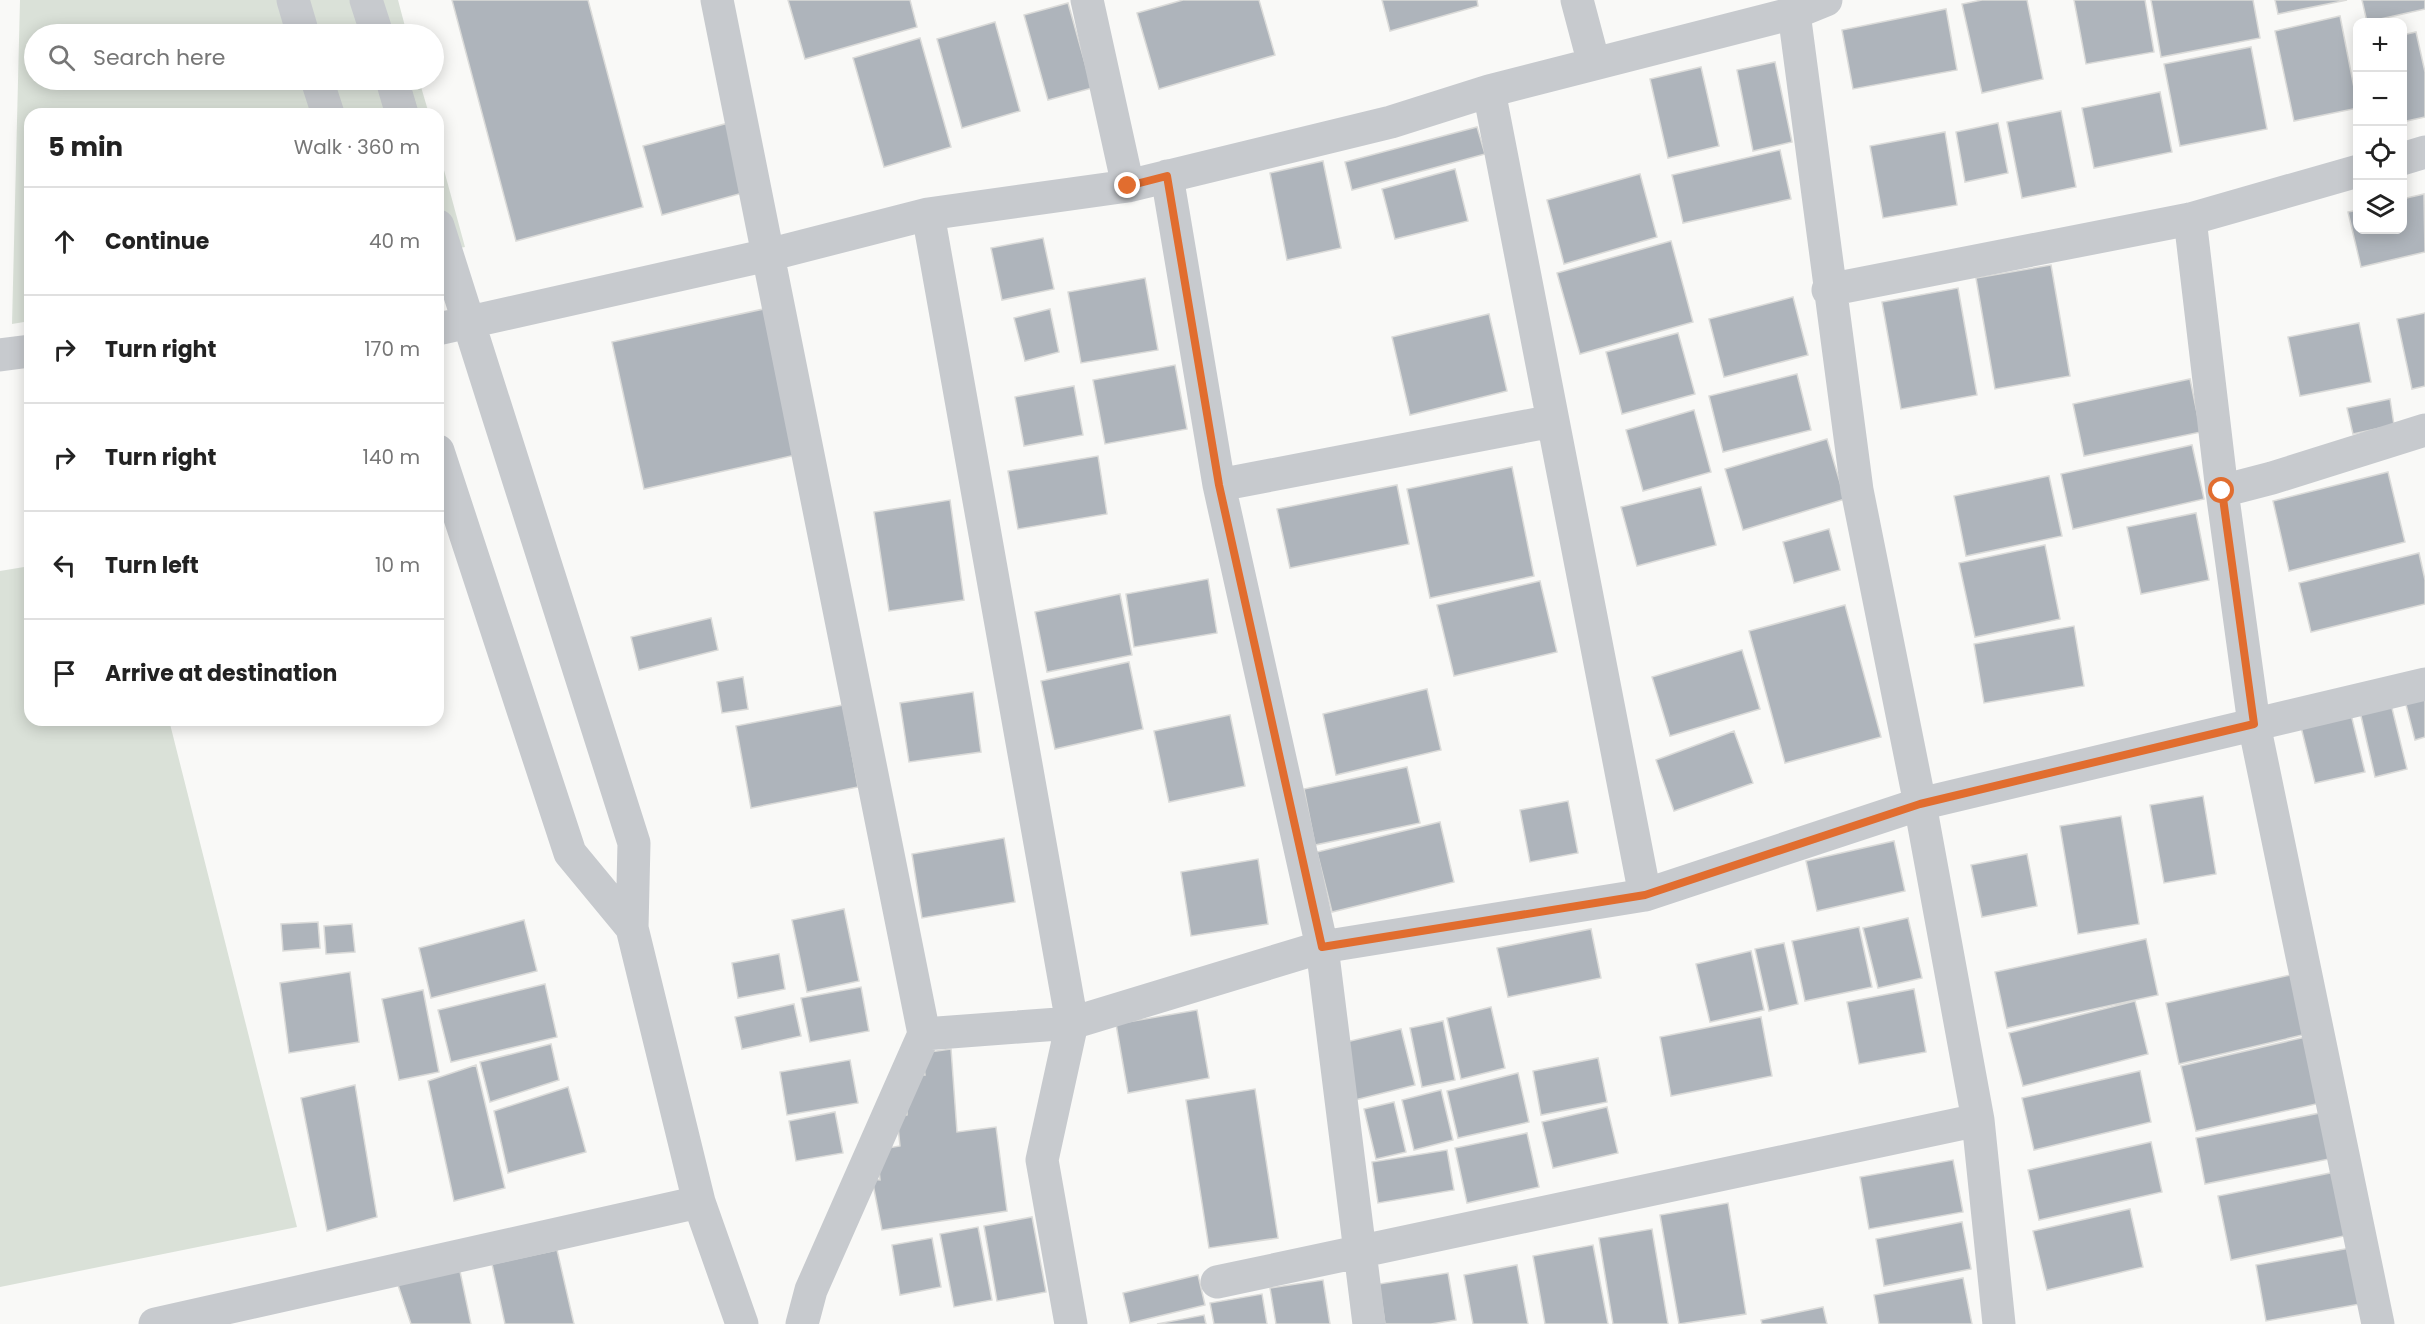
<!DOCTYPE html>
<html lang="en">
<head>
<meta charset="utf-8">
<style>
  :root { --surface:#fff; --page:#f2f2f2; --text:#222; --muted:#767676; --line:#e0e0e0 }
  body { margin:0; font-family:Poppins,sans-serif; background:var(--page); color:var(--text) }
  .controls { position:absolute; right:18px; top:18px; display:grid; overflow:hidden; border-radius:12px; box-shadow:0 3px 15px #0003 }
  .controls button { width:54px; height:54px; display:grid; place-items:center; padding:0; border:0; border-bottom:2px solid var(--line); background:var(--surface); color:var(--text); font:30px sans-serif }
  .stop { position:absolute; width:18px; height:18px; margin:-14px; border:4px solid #e16d2f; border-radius:50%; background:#fff }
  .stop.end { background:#e16d2f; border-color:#fff; box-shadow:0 2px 6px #0008 }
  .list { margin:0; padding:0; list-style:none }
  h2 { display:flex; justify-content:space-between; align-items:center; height:78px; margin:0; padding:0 24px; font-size:26px }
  h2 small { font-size:20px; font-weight:400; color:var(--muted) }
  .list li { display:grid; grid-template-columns:39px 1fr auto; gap:18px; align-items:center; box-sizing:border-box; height:108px; padding:0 24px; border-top:2px solid var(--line) }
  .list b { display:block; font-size:22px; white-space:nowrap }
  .list em { font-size:20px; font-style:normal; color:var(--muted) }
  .icon { flex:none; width:33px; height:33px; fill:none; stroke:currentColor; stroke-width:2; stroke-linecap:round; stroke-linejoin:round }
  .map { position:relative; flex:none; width:2425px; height:1324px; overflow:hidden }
  .search { position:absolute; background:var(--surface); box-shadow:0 3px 15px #0003; left:24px; top:24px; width:420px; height:66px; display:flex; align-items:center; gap:15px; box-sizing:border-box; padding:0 21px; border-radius:33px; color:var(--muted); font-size:22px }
  .panel { position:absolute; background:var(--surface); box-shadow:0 3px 15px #0003; left:24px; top:108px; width:420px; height:618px; border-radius:18px }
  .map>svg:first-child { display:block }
  .green { fill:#dae1d8 }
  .building { fill:#aeb4bb; stroke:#dbdbd9; stroke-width:1.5 }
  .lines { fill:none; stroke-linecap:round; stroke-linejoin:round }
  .minor { stroke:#c7cace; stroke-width:33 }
  .route { stroke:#e16d2f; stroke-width:8 }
</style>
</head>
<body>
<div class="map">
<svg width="2425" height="1324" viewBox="0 0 2425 1324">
  <rect width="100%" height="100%" fill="#f9f9f7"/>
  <path class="green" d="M 20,0 L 398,0 L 407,34 L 34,34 L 34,80 L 419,80 L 429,114 L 30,114 L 30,321 L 12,324 Z
    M 438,148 L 465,247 L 438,252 Z
    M 30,566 L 30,720 L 169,720 L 297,1227 L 0,1287 L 0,571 Z"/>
  <path class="building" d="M 452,0 L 588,0 L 643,207 L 516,241 Z
    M 788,0 L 910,0 L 917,27 L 805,59 Z
    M 1183,0 L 1259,0 L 1275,55 L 1159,89 L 1137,13 Z
    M 1382,0 L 1477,0 L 1478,6 L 1390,31 Z
    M 1982,0 L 2027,0 L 2043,79 L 1982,93 L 1962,4 Z
    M 2074,0 L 2145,0 L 2154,52 L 2086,64 Z
    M 2151,0 L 2253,0 L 2260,38 L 2161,57 Z
    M 2275,0 L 2347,0 L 2278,14 Z
    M 2362,0 L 2425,0 L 2425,9 L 2367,22 Z
    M 1068,3 L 1092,88 L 1048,100 L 1024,15 Z
    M 1946,9 L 1957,70 L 1853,89 L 1842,30 Z
    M 2340,16 L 2358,108 L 2294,121 L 2275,31 Z
    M 995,22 L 1020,111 L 962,128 L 937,39 Z
    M 2416,32 L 2425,72 L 2425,117 L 2402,122 L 2402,35 Z
    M 920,38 L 951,147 L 884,167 L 853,58 Z
    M 2251,47 L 2267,129 L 2180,146 L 2164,64 Z
    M 1775,62 L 1792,142 L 1753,151 L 1737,70 Z
    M 1701,67 L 1719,146 L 1668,158 L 1650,79 Z
    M 2160,92 L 2172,152 L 2094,168 L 2082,108 Z
    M 2061,111 L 2076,187 L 2022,198 L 2007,122 Z
    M 732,122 L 750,191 L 662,215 L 643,146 Z
    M 1998,123 L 2008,173 L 1965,182 L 1956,132 Z
    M 1477,127 L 1485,154 L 1352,190 L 1345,162 Z
    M 1945,132 L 1957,205 L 1883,218 L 1870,146 Z
    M 1780,150 L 1791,199 L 1683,223 L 1672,175 Z
    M 1323,161 L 1341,248 L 1287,260 L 1270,173 Z
    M 1455,169 L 1468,221 L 1395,239 L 1382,189 Z
    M 1640,174 L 1657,237 L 1564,264 L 1547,200 Z
    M 2424,194 L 2425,252 L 2361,267 L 2348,212 L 2358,210 L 2358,230 L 2402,230 L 2402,199 Z
    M 1043,238 L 1054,289 L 1002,300 L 991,248 Z
    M 1671,241 L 1693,322 L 1580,354 L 1557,273 Z
    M 2051,265 L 2070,376 L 1995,389 L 1976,278 Z
    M 1145,278 L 1158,350 L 1081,363 L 1068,292 Z
    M 1958,288 L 1977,395 L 1901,409 L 1882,302 Z
    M 1793,297 L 1808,355 L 1724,377 L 1709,319 Z
    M 768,308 L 800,454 L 644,489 L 612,342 Z
    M 1050,309 L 1059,352 L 1025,361 L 1014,318 Z
    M 2425,313 L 2425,386 L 2412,389 L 2397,319 Z
    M 1489,314 L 1507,391 L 1410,415 L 1392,337 Z
    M 2359,323 L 2371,382 L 2300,396 L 2288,337 Z
    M 1678,333 L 1695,394 L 1622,414 L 1606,352 Z
    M 1175,365 L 1187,429 L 1105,444 L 1093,380 Z
    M 1797,374 L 1811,430 L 1723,452 L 1709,396 Z
    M 2190,379 L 2201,432 L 2084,456 L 2073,404 Z
    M 1074,386 L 1083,435 L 1024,446 L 1015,397 Z
    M 2390,399 L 2394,425 L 2353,434 L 2347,408 Z
    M 1694,410 L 1711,472 L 1643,491 L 1626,430 Z
    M 1827,439 L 1845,499 L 1743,530 L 1725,469 Z
    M 2192,445 L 2204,499 L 2073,529 L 2061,474 Z
    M 1098,456 L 1107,514 L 1018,529 L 1008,471 Z
    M 1512,467 L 1534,576 L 1430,598 L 1407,489 Z
    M 2388,472 L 2405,542 L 2289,571 L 2273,501 Z
    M 2049,476 L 2062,536 L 1966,556 L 1954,496 Z
    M 1397,485 L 1409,544 L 1290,568 L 1277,509 Z
    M 1701,487 L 1716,545 L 1637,566 L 1621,507 Z
    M 950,500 L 964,600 L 889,611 L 874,512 Z
    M 2196,513 L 2209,580 L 2141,594 L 2127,527 Z
    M 1829,529 L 1840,570 L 1794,583 L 1783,542 Z
    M 2045,545 L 2060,619 L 1975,637 L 1959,563 Z
    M 2419,553 L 2425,580 L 2425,604 L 2311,632 L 2299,583 Z
    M 1208,579 L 1217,633 L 1134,647 L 1126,594 Z
    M 1540,581 L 1557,652 L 1454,676 L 1437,605 Z
    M 1120,594 L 1132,655 L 1047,672 L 1035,612 Z
    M 1845,605 L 1881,737 L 1785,763 L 1749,631 Z
    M 711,618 L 718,650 L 639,670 L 631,637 Z
    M 2074,626 L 2084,686 L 1984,703 L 1974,644 Z
    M 1742,650 L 1760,709 L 1670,736 L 1652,677 Z
    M 1129,662 L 1143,729 L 1055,749 L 1041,681 Z
    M 743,677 L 748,709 L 722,713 L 717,682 Z
    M 2425,688 L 2425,737 L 2415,740 L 2403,693 Z
    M 1427,689 L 1441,750 L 1336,775 L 1323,714 Z
    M 973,692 L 981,752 L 909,762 L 900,703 Z
    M 2389,696 L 2407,769 L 2375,777 L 2358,703 Z
    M 843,705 L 858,787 L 751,808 L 736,726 Z
    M 2349,706 L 2365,772 L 2315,783 L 2299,719 Z
    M 1230,715 L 1245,786 L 1169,802 L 1154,731 Z
    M 1734,731 L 1753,783 L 1674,811 L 1656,760 Z
    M 1407,767 L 1420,823 L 1315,845 L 1304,789 Z
    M 2203,796 L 2216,874 L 2164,883 L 2150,805 Z
    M 1568,801 L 1578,853 L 1530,862 L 1520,810 Z
    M 2121,816 L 2139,924 L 2078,934 L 2060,826 Z
    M 1440,822 L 1454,882 L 1332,912 L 1317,852 Z
    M 1004,838 L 1015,902 L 922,918 L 912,854 Z
    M 1894,841 L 1905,891 L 1817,911 L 1806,861 Z
    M 2027,854 L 2037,906 L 1982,917 L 1971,865 Z
    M 1258,859 L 1268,924 L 1191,936 L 1181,872 Z
    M 844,909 L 859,981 L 807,992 L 792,920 Z
    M 1908,918 L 1922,978 L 1878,988 L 1863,928 Z
    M 524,920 L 537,971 L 431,998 L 419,948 Z
    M 318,922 L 320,948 L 283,951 L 281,924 Z
    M 352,924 L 355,952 L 326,954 L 324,926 Z
    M 1859,927 L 1872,987 L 1805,1001 L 1792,941 Z
    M 1591,929 L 1601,978 L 1508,997 L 1497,948 Z
    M 2146,939 L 2158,995 L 2007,1028 L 1995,972 Z
    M 1784,943 L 1798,1004 L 1769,1011 L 1755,949 Z
    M 1751,951 L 1764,1010 L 1710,1022 L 1696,964 Z
    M 779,954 L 785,989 L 738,998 L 732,963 Z
    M 350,972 L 359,1042 L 289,1053 L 280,983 Z
    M 2299,973 L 2311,1033 L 2179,1064 L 2166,1003 Z
    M 545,984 L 557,1037 L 451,1062 L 438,1010 Z
    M 861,987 L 869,1031 L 810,1042 L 801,998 Z
    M 1914,989 L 1926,1052 L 1859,1064 L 1847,1002 Z
    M 423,990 L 439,1072 L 399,1080 L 382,999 Z
    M 2135,1001 L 2148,1054 L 2023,1086 L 2009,1033 Z
    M 794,1004 L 801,1036 L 742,1049 L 735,1017 Z
    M 1491,1007 L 1505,1068 L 1461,1079 L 1447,1018 Z
    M 1197,1010 L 1209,1078 L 1128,1093 L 1116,1024 Z
    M 1761,1017 L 1772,1076 L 1671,1096 L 1660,1037 Z
    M 1443,1021 L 1455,1080 L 1422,1087 L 1410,1028 Z
    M 1401,1029 L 1415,1085 L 1355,1100 L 1342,1043 Z
    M 2310,1036 L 2325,1102 L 2196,1131 L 2181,1066 Z
    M 551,1044 L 559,1080 L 490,1102 L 480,1062 Z
    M 951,1049 L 957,1132 L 996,1127 L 1007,1211 L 882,1230 L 872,1179 L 880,1180 L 877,1150 L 900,1146 L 897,1117 L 907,1115 L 907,1102 L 917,1075 L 925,1075 L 922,1053 Z
    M 1598,1058 L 1607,1102 L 1541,1115 L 1533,1071 Z
    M 850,1060 L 858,1103 L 787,1115 L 780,1072 Z
    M 476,1065 L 505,1188 L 454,1201 L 428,1081 Z
    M 2140,1071 L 2151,1122 L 2034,1150 L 2022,1098 Z
    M 1518,1073 L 1529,1122 L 1458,1138 L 1447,1091 Z
    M 355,1085 L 377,1217 L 327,1231 L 301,1098 Z
    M 568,1087 L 586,1152 L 508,1173 L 494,1111 Z
    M 1255,1089 L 1278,1238 L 1209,1248 L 1186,1100 Z
    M 1441,1090 L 1453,1140 L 1414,1150 L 1402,1100 Z
    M 1394,1102 L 1406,1152 L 1376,1159 L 1364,1109 Z
    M 1607,1107 L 1618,1153 L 1553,1168 L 1542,1122 Z
    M 835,1112 L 843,1153 L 796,1161 L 789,1121 Z
    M 2320,1113 L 2329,1159 L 2205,1184 L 2196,1138 Z
    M 1527,1133 L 1539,1187 L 1467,1203 L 1455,1148 Z
    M 2151,1142 L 2162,1192 L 2039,1220 L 2028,1170 Z
    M 1447,1150 L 1454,1190 L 1378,1203 L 1372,1162 Z
    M 1953,1160 L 1963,1212 L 1869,1229 L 1860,1177 Z
    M 2345,1170 L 2358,1233 L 2231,1260 L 2218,1196 Z
    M 1728,1203 L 1746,1314 L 1679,1324 L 1660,1215 Z
    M 2130,1209 L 2143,1267 L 2047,1290 L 2033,1231 Z
    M 1032,1217 L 1046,1292 L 997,1301 L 984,1226 Z
    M 1962,1222 L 1971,1269 L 1884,1286 L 1876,1239 Z
    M 978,1227 L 992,1300 L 954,1307 L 940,1234 Z
    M 1652,1229 L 1668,1324 L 1613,1324 L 1599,1238 Z
    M 932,1238 L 941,1287 L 900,1295 L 892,1245 Z
    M 1593,1245 L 1608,1324 L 1545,1324 L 1533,1256 Z
    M 2350,1248 L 2360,1304 L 2266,1321 L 2256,1265 Z
    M 557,1250 L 574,1324 L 505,1324 L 492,1264 Z
    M 458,1262 L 471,1324 L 411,1324 L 395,1276 Z
    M 1517,1265 L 1528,1324 L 1473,1324 L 1464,1275 Z
    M 1448,1273 L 1456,1320 L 1431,1324 L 1385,1324 L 1379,1284 Z
    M 1198,1275 L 1205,1305 L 1130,1323 L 1123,1293 Z
    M 1963,1278 L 1972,1324 L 1879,1324 L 1874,1295 Z
    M 1323,1280 L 1330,1324 L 1276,1324 L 1270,1288 Z
    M 1262,1294 L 1267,1324 L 1214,1324 L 1210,1303 Z
    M 1823,1307 L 1827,1324 L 1762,1324 L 1761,1320 Z
    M 1204,1315 L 1206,1324 L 1157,1324 Z"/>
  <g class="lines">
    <path class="minor" d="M 293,0 L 303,34
      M 366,0 L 377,34
      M 717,0 L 924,1034 L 811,1290 L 802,1324
      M 1087,0 L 1128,186
      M 1577,0 L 1594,64
      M 1794,13 L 1857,490 L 1920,804 L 1978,1120 L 1999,1324
      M 317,80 L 328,114
      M 392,80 L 402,114
      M 1489,91 L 1645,895
      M 2402,159 L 2425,152
      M 1167,176 L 1219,485 L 1322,947 L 1369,1324
      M 928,214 L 1072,1023 L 1042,1160 L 1071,1324
      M 2190,219 L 2222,491 L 2254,724 L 2378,1324
      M 438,226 L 634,843 L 632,928 L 699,1202 L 742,1324
      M 1828,290 L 2190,219 L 2358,171
      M 438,329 L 768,255 L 928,214 L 1128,186 L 1391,122 L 1489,91 L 1794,13 L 1826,0
      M 0,355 L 30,351
      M 438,451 L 570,853 L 632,928
      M 1219,485 L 1553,421
      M 2222,491 L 2272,478 L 2425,430
      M 924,1034 L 1072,1023 L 1322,947 L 1645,895 L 1920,804 L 2425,684
      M 1217,1282 L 1978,1120
      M 155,1324 L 699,1202"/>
  </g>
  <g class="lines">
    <path class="route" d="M 1128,186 L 1167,176 L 1219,485 L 1322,947 L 1645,895 L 1920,804 L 2254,724 L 2222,491"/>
  </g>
</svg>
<div class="controls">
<button>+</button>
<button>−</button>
<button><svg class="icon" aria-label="locate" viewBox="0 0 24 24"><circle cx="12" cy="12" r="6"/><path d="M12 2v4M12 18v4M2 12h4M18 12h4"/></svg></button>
<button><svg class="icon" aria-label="layers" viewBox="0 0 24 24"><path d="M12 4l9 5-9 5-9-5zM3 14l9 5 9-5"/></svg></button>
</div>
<div class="stop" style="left:2222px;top:491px"></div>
<div class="stop end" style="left:1128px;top:186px"></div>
<div class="search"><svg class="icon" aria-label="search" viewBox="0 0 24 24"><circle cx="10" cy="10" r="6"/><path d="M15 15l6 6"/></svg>Search here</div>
<section class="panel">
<h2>5 min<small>Walk · 360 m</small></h2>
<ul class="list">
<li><svg class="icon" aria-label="ahead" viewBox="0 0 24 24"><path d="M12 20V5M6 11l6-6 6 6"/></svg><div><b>Continue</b></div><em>40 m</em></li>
<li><svg class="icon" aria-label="right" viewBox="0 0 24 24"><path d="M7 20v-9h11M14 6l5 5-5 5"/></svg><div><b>Turn right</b></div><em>170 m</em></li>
<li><svg class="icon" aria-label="right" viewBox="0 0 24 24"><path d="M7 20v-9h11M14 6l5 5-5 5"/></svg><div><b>Turn right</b></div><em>140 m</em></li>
<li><svg class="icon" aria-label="left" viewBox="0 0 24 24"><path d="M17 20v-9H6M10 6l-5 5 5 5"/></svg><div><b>Turn left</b></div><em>10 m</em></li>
<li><svg class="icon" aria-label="arrive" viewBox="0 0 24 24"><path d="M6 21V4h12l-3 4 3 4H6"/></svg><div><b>Arrive at destination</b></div></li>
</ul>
</section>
</div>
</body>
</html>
